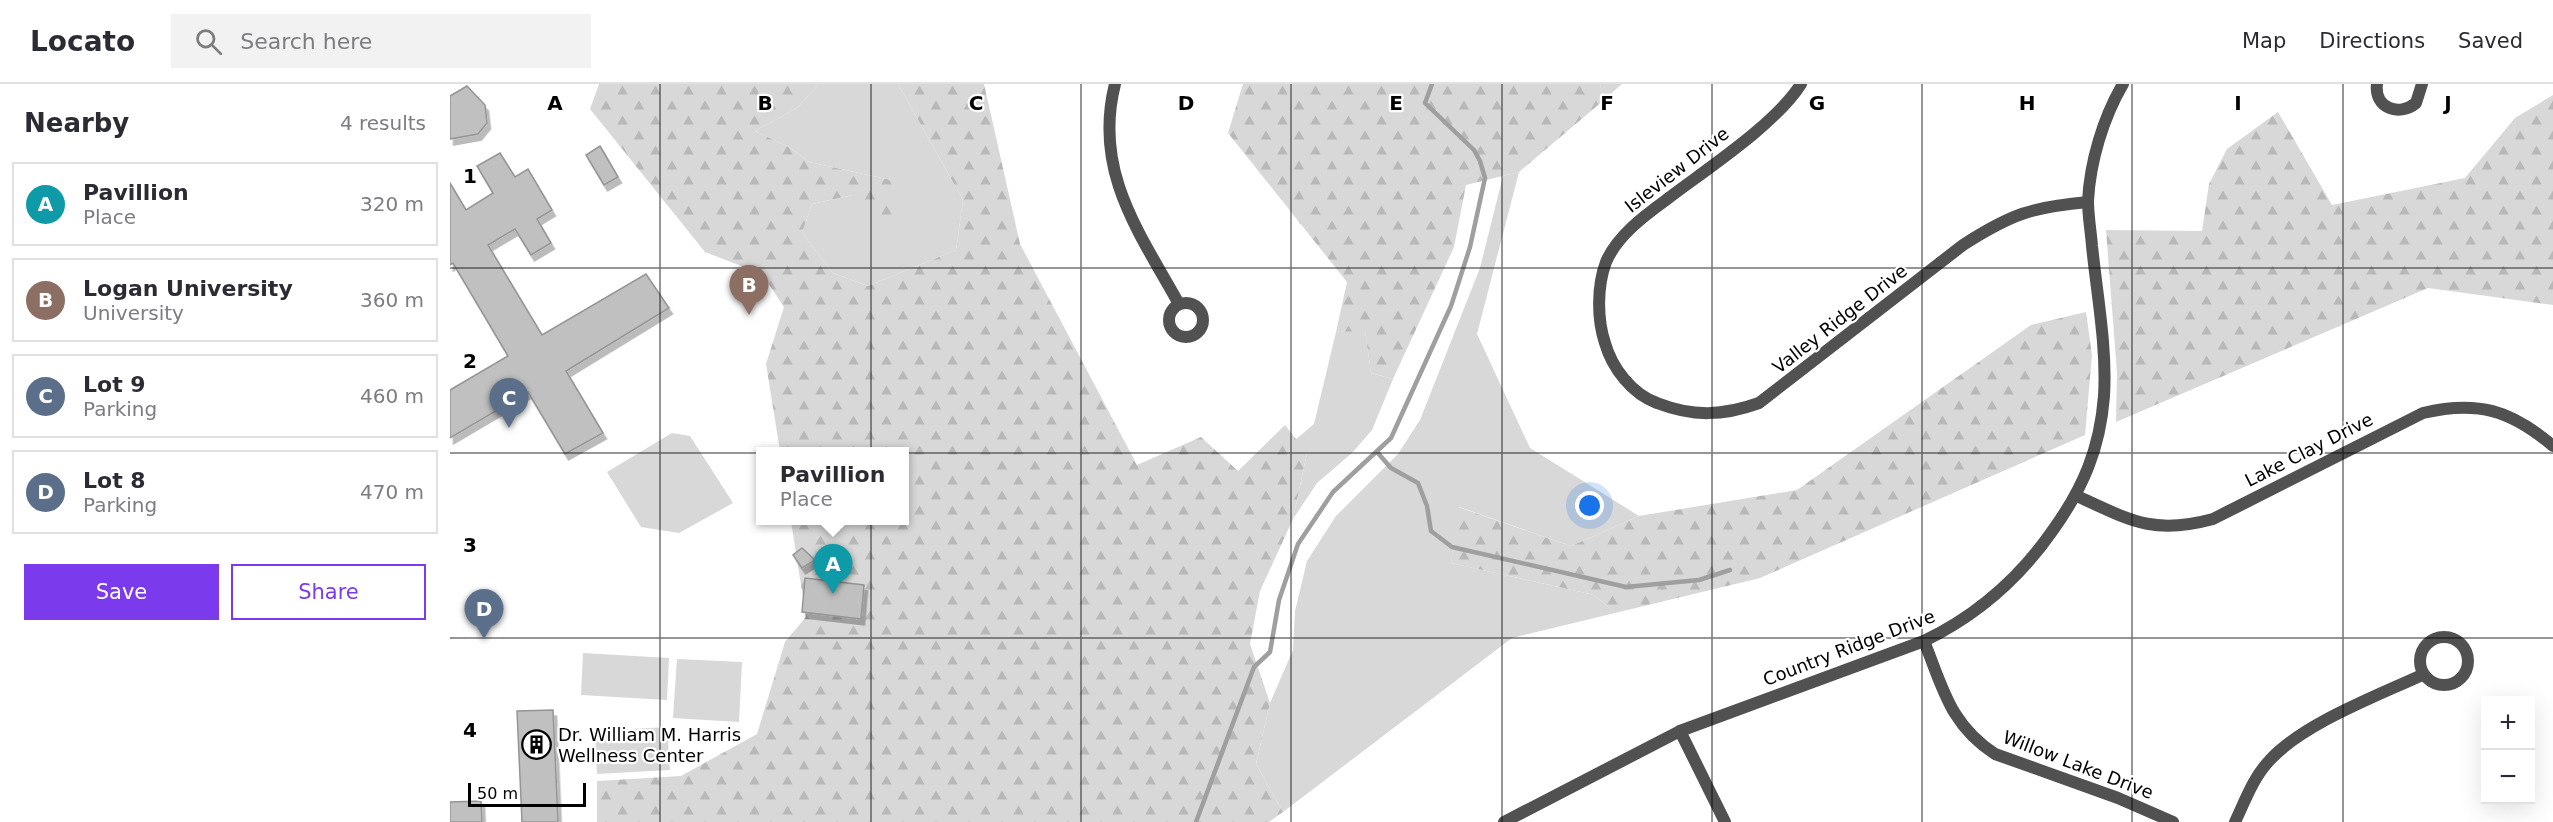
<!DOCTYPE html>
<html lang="en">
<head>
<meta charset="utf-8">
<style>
  :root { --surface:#fff; --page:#f2f2f3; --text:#2b2b33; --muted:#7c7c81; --line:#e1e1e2; --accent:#7c3aed }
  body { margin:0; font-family:"DejaVu Sans",sans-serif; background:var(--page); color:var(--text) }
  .controls { position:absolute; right:18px; bottom:18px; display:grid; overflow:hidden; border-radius:0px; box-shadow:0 6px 24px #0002 }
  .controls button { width:54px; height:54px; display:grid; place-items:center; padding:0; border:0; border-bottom:2px solid var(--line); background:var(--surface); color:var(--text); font:30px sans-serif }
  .scale { position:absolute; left:18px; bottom:15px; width:118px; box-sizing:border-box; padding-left:6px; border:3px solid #000; border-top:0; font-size:16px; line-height:21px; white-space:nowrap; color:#000; -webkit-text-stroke:4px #fff; paint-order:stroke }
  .you { position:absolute; left:1140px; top:422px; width:21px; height:21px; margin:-15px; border:4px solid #fff; border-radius:50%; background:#1a73e8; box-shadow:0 0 0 9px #1a73e833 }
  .badge { display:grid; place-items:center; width:39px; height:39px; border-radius:50%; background:var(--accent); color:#fff; font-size:20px; font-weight:700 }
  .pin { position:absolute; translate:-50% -50px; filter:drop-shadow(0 2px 3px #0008) }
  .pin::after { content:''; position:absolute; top:32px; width:21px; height:18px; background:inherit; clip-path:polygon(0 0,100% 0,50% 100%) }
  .popup { position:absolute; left:306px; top:363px; width:153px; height:78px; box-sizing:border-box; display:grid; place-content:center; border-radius:0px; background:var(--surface); filter:drop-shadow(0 2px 4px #0005); font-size:20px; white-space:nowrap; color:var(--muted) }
  .popup b { font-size:22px; color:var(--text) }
  .popup::after { content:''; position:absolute; left:50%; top:100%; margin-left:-12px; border:12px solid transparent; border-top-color:var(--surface) }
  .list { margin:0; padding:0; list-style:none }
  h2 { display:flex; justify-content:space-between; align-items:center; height:78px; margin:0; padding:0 24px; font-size:26px }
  h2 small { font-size:20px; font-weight:400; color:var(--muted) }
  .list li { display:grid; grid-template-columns:39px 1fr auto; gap:18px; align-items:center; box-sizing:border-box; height:84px; margin:0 12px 12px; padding:0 12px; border:2px solid var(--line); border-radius:0px }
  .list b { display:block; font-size:22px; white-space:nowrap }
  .list p { margin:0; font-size:20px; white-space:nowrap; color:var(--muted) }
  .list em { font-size:20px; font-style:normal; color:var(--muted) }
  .actions { display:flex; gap:12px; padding:18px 24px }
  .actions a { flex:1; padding:14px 0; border:2px solid var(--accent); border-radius:0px; text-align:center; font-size:21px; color:var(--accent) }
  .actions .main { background:var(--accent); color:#fff }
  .icon { flex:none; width:33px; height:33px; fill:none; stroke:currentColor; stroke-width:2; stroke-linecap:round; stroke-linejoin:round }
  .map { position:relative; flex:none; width:2103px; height:738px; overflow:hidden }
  header { display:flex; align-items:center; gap:36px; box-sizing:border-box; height:84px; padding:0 30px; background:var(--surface); border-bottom:2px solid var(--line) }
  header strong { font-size:28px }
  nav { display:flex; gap:33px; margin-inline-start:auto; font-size:21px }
  .search { width:420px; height:54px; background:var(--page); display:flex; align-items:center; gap:15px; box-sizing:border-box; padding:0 21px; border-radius:0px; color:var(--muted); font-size:22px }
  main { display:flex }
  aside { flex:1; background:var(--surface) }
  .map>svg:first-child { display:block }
  .grass { fill:#d8d8d8 }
  .forest { fill:url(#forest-firs) }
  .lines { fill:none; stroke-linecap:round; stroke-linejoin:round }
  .stream { stroke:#9f9f9f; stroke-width:4.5 }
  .building { fill:#c0c0c0; stroke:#959595; stroke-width:1.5; filter:url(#shadow) }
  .minor { stroke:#515151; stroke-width:12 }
  .tertiary { stroke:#515151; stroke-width:12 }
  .grid { fill:none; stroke:#000; stroke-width:1.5; stroke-opacity:0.55 }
  .labels { text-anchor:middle; stroke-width:4.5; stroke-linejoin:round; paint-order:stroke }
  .street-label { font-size:18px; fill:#000; stroke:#fff }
  .poi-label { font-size:18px; fill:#000; stroke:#fff; text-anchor:start }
  .grid-label { font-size:20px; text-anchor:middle; font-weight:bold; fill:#000; stroke:#fff; stroke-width:4.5; stroke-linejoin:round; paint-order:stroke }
</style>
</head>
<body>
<header>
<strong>Locato</strong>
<div class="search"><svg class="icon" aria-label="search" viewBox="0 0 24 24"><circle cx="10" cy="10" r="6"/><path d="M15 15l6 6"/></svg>Search here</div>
<nav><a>Map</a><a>Directions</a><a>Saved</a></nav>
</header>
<main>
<aside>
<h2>Nearby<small>4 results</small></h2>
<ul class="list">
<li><span class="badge" style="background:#0f9aa8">A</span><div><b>Pavillion</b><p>Place</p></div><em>320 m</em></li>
<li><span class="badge" style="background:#8d6e63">B</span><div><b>Logan University</b><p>University</p></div><em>360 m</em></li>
<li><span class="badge" style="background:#5c6f8a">C</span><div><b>Lot 9</b><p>Parking</p></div><em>460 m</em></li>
<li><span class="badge" style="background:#5c6f8a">D</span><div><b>Lot 8</b><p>Parking</p></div><em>470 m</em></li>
</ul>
<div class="actions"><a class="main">Save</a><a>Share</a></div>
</aside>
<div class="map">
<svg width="2103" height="738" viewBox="0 0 2103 738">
  <defs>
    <pattern id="forest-firs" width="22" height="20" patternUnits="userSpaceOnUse" patternTransform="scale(1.5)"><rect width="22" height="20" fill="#d8d8d8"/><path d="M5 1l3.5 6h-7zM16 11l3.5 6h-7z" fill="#b8b8b8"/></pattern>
    <filter id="shadow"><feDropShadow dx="3.5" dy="6" stdDeviation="0" flood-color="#0004"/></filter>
  </defs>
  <rect width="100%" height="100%" fill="#fff"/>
  <path class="grass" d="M 369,0 L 448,0 L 513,116 L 506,166 L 418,202 L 383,189 L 352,149 L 362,120 L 403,111 L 441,96 L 359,78 L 339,63 L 305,47 L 347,24 Z
    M 1150,0 L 1172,0 L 1154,16 Z
    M 1069,88 L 1027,250 L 1080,364 L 1189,432 L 1121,462 L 1009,423 L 1001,479 L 1144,511 L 1165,529 L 1062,554 L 833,728 L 806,680 L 820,619 L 843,566 L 845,527 L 857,477 L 886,432 L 948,370 L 970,336 L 1030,184 L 1053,92 Z
    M 915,246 L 921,289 L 943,295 L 922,346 L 902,369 L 867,399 L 843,435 L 857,369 L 844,357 L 864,340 L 886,248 Z
    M 222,349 L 240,352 L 283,419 L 229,449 L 191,443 L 157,388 Z
    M 133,569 L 219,574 L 217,616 L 131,611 Z
    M 227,575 L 292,578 L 289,638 L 223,634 Z
    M 217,643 L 220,686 L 147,690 L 145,647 Z"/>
  <path class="forest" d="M 149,0 L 369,0 L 347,24 L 305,47 L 339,63 L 359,78 L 441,96 L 452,128 L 440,146 L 403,111 L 362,120 L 352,149 L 383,189 L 418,202 L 506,166 L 513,116 L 448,0 L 534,0 L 570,160 L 687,381 L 751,353 L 788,387 L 835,341 L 857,369 L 843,435 L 810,507 L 800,560 L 820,619 L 806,680 L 833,728 L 819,738 L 147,738 L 147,697 L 231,692 L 307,650 L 335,558 L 356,533 L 341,437 L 455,436 L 455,368 L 330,367 L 316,280 L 334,223 L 312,190 L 255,168 L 140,25 Z
    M 793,0 L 1150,0 L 1154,16 L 1069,88 L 1016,101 L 1004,163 L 943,295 L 921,289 L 915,247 L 886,248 L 897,198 L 778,49 Z
    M 2103,11 L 2103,221 L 1978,204 L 1666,338 L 1667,289 L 1656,146 L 1752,147 L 1759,100 L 1777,65 L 1828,28 L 1882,121 L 2015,94 L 2065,34 Z
    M 1636,228 L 1642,271 L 1635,351 L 1310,494 L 1165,529 L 1144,511 L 1001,479 L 1008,423 L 1121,462 L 1189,432 L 1347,406 L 1581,241 Z"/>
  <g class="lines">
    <path class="stream" d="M 927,368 L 941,384 L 968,399 L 977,422 L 981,447 L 1002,463 L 1176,503 L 1249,496 L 1280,486
      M 746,738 L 804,583 L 820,568 L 829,516 L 848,460 L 883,408 L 941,354 L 1001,222 L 1020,163 L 1035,94 L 1030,77 L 1024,66 L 975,19 L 982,0"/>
  </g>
  <path class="building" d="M 17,2 L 35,21 L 37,39 L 28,50 L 0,55 L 0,12 Z
    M 150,62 L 168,93 L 154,101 L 136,71 Z
    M 50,69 L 65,93 L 78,85 L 102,126 L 87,135 L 101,159 L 81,171 L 65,145 L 38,161 L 92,251 L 196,190 L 219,224 L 116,287 L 153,349 L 115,370 L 78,308 L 0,354 L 0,306 L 58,272 L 3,179 L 0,181 L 0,99 L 16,126 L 43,109 L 27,82 Z
    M 352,464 L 365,476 L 352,484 L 343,471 Z
    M 355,494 L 414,501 L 411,535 L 352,528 Z
    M 103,626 L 108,738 L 72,738 L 67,627 Z
    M 31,717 L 32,738 L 0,738 L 0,718 Z"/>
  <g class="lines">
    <path class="minor" d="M 665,0 C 643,87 689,148 729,220
      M 1351,0 C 1325,41 1255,86 1216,116 C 1194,132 1167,152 1156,178 C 1147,202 1147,235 1155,259 C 1162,284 1182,310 1207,319 C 1243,333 1273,332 1309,319 L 1513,161 C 1561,130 1582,123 1638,118
      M 1927,0 C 1924,24 1949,33 1966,19 L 1972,0
      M719 236a17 17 0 1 1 34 0a17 17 0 1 1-34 0Z
      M 1627,412 C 1681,437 1704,451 1763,435 L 1973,329 C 2027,316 2061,326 2103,362
      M1970 577a24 24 0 1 1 48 0a24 24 0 1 1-48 0Z
      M 1474,557 C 1493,604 1500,641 1545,670 L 1668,714 L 1723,738
      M 1230,647 L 1275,738
      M 1785,738 C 1795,717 1803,694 1819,677 C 1852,640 1927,612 1972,591"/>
    <path class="tertiary" d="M 1054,738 L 1230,647 L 1474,557 C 1526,532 1569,495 1603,446 C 1633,404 1650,365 1654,312 C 1657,263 1647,211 1642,162 C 1641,148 1638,132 1638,117 C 1640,78 1653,34 1673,0"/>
  </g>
  <path class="grid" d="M 210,0 L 210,738M 421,0 L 421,738M 631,0 L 631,738M 841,0 L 841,738M 1052,0 L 1052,738M 1262,0 L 1262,738M 1472,0 L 1472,738M 1682,0 L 1682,738M 1893,0 L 1893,738M 0,184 L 2103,184M 0,369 L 2103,369M 0,554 L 2103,554"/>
  <defs>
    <symbol id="building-ring" viewBox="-11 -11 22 22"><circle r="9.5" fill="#fff" stroke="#000" stroke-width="1.5"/><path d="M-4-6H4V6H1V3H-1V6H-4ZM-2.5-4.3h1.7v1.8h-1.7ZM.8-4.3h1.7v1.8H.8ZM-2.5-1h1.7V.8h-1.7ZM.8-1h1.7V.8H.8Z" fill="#000"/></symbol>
  </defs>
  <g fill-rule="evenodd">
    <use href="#building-ring" x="70" y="644" width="33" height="33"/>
  </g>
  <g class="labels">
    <g class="street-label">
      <text transform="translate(1227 86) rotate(-38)" y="6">Isleview Drive</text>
      <text transform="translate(1390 235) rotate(-38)" y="6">Valley Ridge Drive</text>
      <text transform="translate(1859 366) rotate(-27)" y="6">Lake Clay Drive</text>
      <text transform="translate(1399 564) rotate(-21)" y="6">Country Ridge Drive</text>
      <text transform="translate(1628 681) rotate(21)" y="6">Willow Lake Drive</text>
    </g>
    <g class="poi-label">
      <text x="108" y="657">Dr. William M. Harris<tspan x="108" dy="21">Wellness Center</tspan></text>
    </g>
  </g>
  <g class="grid-label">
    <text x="105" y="26">A</text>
    <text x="315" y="26">B</text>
    <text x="526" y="26">C</text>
    <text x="736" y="26">D</text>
    <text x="946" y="26">E</text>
    <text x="1157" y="26">F</text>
    <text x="1367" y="26">G</text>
    <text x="1577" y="26">H</text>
    <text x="1788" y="26">I</text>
    <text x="1998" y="26">J</text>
    <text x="20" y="99">1</text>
    <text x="20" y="284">2</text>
    <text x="20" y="468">3</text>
    <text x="20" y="653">4</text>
  </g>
</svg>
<div class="controls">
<button>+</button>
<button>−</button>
</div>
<div class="scale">50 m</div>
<div class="you"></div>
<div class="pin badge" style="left:383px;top:510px;background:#0f9aa8">A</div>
<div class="popup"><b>Pavillion</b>Place</div>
<div class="pin badge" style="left:299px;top:231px;background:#8d6e63">B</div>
<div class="pin badge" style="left:59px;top:344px;background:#5c6f8a">C</div>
<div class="pin badge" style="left:34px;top:555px;background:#5c6f8a">D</div>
</div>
</main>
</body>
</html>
